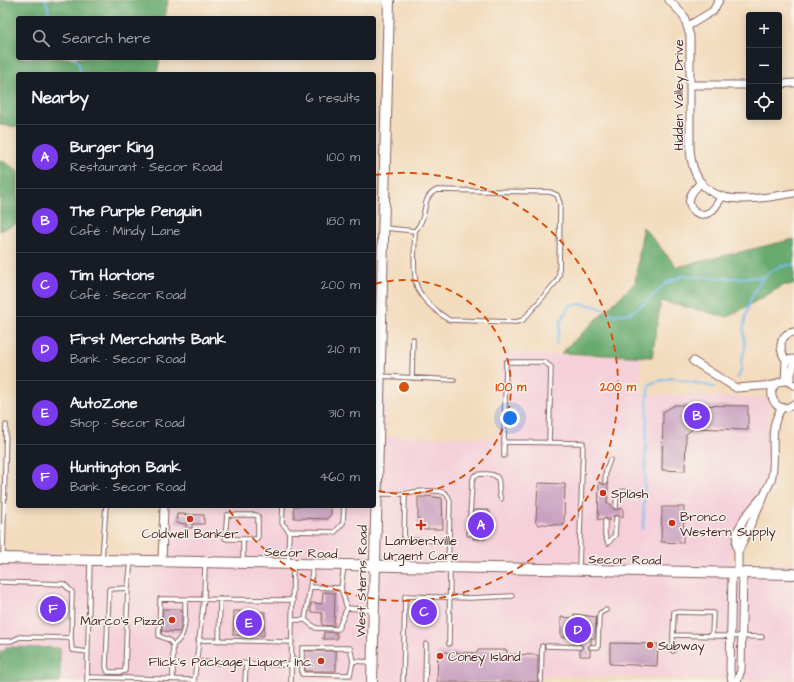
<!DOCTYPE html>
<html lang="en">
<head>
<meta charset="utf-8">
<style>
  :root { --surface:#171b24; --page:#242831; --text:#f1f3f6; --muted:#9ea1a6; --line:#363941; --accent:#7c3aed }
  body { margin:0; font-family:"Architects Daughter",sans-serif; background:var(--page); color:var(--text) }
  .controls { position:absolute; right:12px; top:12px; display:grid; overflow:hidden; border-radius:4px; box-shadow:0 2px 10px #0003 }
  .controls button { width:36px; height:36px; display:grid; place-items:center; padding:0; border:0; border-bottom:1px solid var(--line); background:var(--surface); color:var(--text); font:20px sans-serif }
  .you { position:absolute; left:510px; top:418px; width:14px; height:14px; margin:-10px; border:3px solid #fff; border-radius:50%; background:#1a73e8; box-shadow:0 0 0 6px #1a73e833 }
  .badge { display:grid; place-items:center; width:26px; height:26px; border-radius:50%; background:var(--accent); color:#fff; font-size:13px; font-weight:700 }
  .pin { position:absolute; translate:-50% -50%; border:2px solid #fff; box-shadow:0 1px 4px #0006 }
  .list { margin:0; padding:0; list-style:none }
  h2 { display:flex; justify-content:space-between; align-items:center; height:52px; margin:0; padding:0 16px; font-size:17px }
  h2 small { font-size:13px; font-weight:400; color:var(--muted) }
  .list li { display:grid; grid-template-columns:26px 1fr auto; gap:12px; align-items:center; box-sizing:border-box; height:64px; padding:0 16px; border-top:1px solid var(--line) }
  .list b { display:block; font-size:15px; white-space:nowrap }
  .list p { margin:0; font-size:13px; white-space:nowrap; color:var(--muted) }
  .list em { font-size:13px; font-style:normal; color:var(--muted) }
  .icon { flex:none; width:22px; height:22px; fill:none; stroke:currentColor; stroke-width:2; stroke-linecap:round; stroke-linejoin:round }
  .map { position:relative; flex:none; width:794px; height:682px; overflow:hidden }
  .search { position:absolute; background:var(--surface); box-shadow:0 2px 10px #0003; left:16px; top:16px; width:360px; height:44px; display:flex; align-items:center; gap:10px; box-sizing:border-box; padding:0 14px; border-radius:4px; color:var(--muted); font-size:15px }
  .panel { position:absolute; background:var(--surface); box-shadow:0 2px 10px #0003; left:16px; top:72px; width:360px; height:436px; border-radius:4px }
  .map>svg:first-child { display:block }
  .built { fill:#f5cfda }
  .forest { fill:#67aa6e; stroke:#58644c }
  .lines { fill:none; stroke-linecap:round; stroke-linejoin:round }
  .stream { stroke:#7abdf0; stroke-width:2 }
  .building { fill:#c9a1c0 }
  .lane-casing { stroke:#85615e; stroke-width:5.5 }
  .street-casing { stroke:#85615e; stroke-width:9 }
  .secondary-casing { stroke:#85615e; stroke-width:12 }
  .lane { stroke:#fff; stroke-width:3.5 }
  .street { stroke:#fff; stroke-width:7 }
  .secondary { stroke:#fff; stroke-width:10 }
  .ring { fill:none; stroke:#d8530f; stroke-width:2; stroke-dasharray:7 5 }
  .poi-dot { fill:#c8321e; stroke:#f7f3e8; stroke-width:1.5 }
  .labels { text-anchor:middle; stroke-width:3; stroke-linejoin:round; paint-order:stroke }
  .street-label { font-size:13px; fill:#4a1f2b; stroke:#f7f3e8 }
  .poi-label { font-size:13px; fill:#4a1f2b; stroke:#f7f3e8; text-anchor:start }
  .centre { fill:#d8530f; stroke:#f7f3e8; stroke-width:2 }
  .ring-label { font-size:12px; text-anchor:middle; font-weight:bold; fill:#d8530f; stroke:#f7f3e8; stroke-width:3; stroke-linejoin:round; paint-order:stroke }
</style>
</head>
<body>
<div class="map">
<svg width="794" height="682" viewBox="0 0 794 682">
  <rect width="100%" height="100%" fill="#f7f3e8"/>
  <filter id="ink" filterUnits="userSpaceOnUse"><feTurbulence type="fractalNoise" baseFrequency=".025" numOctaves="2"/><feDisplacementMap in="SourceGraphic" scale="8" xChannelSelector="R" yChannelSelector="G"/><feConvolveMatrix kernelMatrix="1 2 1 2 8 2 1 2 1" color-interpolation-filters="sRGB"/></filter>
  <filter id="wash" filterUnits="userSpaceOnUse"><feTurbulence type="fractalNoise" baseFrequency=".012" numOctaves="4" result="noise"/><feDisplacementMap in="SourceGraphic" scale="16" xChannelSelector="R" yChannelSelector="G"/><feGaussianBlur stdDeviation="0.9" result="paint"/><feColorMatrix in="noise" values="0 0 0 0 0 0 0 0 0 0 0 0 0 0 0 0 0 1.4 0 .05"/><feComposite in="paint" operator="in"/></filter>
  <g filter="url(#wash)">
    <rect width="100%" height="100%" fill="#f3dbbd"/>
    <path class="built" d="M 501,353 L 641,357 L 641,394 L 767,398 L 769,408 L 767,480 L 763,489 L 738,524 L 732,543 L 732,562 L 794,563 L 794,681 L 542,675 L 542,682 L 60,682 L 60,648 L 6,647 L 6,651 L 0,651 L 0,552 L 164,555 L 165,506 L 374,506 L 374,359 L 387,359 L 386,436 L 498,438 Z"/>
    <path class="forest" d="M 0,0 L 168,0 L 165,18 L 18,18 L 18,58 L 160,58 L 157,74 L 18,74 L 18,127 L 0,125 Z
      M 0,160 L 18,170 L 18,223 L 0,231 Z
      M 643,227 L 677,267 L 794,239 L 794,285 L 784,285 L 728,317 L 661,301 L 652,357 L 561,353 L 635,283 Z
      M 6,647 L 60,648 L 60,682 L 0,682 L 0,651 L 6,651 Z"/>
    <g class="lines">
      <path class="stream" d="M 46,0 L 50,18
        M 73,58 C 80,61 80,67 80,74
        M 556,344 L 561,321 L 569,306 L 582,304 L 596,306 L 614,315 L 630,313 L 645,303 L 665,284 L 682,276 L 729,278 L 763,277
        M 738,378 L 742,368 C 739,359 744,356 745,348 C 745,340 743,333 744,326 C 748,298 762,263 794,265
        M 643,529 L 648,388 L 651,383 L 672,378 L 714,387"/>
    </g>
    <g id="blocks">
      <path class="building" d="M 675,405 L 748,406 L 748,430 L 694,428 L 686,434 L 685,471 L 662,470 L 663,412 Z
        M 599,482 L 604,485 L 608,483 L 607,504 L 611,504 L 611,507 L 615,510 L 623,508 L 623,518 L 616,515 L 610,517 L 610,521 L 605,518 L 598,520 Z
        M 538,483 L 565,484 L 564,525 L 541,524 L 539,526 L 535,521 L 536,520 Z
        M 426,496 L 442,498 L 443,529 L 418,529 L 418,497 L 426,497 Z
        M 294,506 L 331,506 L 331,514 L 327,519 L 294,518 Z
        M 662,507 L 684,507 L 683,543 L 661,542 Z
        M 474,510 L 489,510 L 489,525 L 486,525 L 485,539 L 473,539 Z
        M 177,514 L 204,515 L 204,524 L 192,524 L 192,528 L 186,528 L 186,524 L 176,523 Z
        M 323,592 L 335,593 L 334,626 L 322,625 L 322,613 L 311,612 L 311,603 L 322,604 Z
        M 416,602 L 432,602 L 432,622 L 415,622 Z
        M 163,609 L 182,609 L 180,632 L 162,631 Z
        M 234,611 L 265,612 L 264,636 L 233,635 Z
        M 574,614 L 596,617 L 595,638 L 591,638 L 591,644 L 588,647 L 590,650 L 590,656 L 580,656 L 580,650 L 583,647 L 580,644 L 581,637 L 561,637 L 561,617 L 574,618 Z
        M 324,632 L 337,633 L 337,639 L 323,639 Z
        M 610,643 L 658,644 L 657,666 L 610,664 Z
        M 478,650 L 507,650 L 507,654 L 538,655 L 538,682 L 437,682 L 438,652 L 477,653 Z
        M 305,651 L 336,651 L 336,671 L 305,671 Z"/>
    </g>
  </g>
  <g filter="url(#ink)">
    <use href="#blocks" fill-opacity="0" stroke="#85615e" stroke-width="1"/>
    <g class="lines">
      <defs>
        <path id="lane" d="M 385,228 L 415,231 C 415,246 412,273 417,287 C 422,300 438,313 449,320 L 516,322 L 523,320 L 556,282 L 559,276 L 560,203 L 557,195 L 550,192 L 437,190 C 419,198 430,215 415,231
          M 380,376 L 454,380
          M 412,378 L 413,339
          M 504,442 L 506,362 L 544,362 L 551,367 L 549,443
          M 504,456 L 504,442 L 583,443 L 579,568
          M 605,482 L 606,470 L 610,460
          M 378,494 L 405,494 L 404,540 L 449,541 L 448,565
          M 405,494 C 412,491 438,489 445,493 C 448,495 449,498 450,501 L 449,541
          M 283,506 L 282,523 L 289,531
          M 616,507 L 617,492 L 629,491
          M 227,515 L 256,515 L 258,517 L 258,537 L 256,539 L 227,539 L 225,538 Z
          M 605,521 L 605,535 L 608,543 L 615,535 L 616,518
          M 469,534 L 472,483 L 474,476 C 478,473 482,474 487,474 C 506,475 495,487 501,499
          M 3,557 L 6,425
          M 102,559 L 106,506
          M 243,562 L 243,539
          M 288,563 L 289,531 L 335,532 L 343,523 L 344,506
          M 313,565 L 310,587 L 341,588 L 347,608 L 372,610
          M 0,582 L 64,584 L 72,592 L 71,638
          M 128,588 L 109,589 L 106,667 L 108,672 L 121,672 L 125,671 L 128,588 L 131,561
          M 341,588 L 344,566
          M 292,620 L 305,620 L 316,628 L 338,629 L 347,608
          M 305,620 L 310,587
          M 712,636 L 713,613 L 674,612 L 673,635 L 762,637
          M 198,640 L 292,642
          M 0,641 L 11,641 L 20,637 L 71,638 L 72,650 L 88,652
          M 219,641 L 220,599
          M 449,644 L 450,569
          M 173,645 C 188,636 185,615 185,599
          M 547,646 L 580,647
          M 591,647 L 598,647 L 599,617 L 600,613 L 606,610
          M 302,648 L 350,648 L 353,661 L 350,675 L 302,674 Z
          M 673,651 L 673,635
          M 291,660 L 302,660
          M 353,661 L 372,662
          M 196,662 L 291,665
          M 88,677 L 194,680
          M 173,679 L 173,645 L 169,640 L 159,636 L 160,599 L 293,600
          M 87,682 L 90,561
          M 194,682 L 204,598 L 205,563
          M 245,682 L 246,664
          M 291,682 L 293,565
          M 403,682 L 405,596 L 470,598 L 512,596
          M 425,682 L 426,644
          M 541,682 L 542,646"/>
        <path id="street" d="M 669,0 L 684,16 L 690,36 L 690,149 C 694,213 750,200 794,193
          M 688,26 L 713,11 L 719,0
          M 779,84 L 794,83
          M 691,85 L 749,85
          M 701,182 C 697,187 691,192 690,198 C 687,209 700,219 710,212 C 715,209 718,202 722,197
          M 794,332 C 779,334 778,349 786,360 L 794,359
          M 693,361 L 736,388 L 775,385
          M 785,381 L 786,360
          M 789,382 L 794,364
          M 794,385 L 787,381 C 760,380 773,420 794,404
          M 738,552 L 771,480 C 778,456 766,429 782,408
          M 162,561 L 164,506
          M 738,574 L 738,552 L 736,544 L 738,530 L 745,517 L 761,498
          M 732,682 L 730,670 L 732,574
          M 737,682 L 741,670 L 743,574"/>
        <path id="secondary" d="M 0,558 L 794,574
          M 372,682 L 389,0"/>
      </defs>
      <use href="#lane" class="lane-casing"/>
      <use href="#street" class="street-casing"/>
      <use href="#secondary" class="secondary-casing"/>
      <use href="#lane" class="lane"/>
      <use href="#street" class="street"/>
      <use href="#secondary" class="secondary"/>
    </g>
  </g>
  <g class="ring">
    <path d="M375 284A107 107 0 1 1 375 490"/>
    <path d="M374 175A214 214 0 1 1 227 507"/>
  </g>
  <g class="poi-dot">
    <circle cx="603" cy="493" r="4"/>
    <circle cx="190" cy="519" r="4"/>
    <circle cx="672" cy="523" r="4"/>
    <path d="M419 519h4v4h4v4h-4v4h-4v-4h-4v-4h4z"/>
    <circle cx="172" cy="620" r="4"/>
    <circle cx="650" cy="645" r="4"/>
    <circle cx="440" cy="656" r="4"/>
    <circle cx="321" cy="661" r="4"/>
  </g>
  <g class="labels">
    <g class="street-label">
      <text transform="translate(678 95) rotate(-90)" y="5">Hidden Valley Drive</text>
      <text transform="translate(301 552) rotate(2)" y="5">Secor Road</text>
      <text transform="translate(625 559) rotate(1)" y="5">Secor Road</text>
      <text transform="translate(361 581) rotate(-89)" y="5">West Sterns Road</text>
    </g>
    <g class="poi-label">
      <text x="611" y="498">Splash</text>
      <text x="680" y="521">Bronco<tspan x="680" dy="15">Western Supply</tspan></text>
      <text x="190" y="538" text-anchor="middle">Coldwell Banker</text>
      <text x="421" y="545" text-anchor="middle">Lambertville<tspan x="421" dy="15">Urgent Care</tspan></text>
      <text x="164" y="625" text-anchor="end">Marco's Pizza</text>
      <text x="658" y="650">Subway</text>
      <text x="448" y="661">Coney Island</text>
      <text x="313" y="666" text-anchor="end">Flick's Package Liquor, Inc.</text>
    </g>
  </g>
  <circle cx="404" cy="387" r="6" class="centre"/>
  <g class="ring-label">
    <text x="511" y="391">100 m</text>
    <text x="618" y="391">200 m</text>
  </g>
</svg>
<div class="controls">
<button>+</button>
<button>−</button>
<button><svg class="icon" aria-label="locate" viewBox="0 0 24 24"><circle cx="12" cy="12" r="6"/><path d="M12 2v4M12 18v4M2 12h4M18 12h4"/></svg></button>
</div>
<div class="you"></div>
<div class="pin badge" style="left:481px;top:525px">A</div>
<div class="pin badge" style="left:697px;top:416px">B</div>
<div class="pin badge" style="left:424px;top:612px">C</div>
<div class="pin badge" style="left:578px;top:630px">D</div>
<div class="pin badge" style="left:249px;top:623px">E</div>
<div class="pin badge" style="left:53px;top:609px">F</div>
<div class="search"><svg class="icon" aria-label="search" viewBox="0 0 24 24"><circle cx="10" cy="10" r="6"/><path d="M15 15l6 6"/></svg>Search here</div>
<section class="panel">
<h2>Nearby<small>6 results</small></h2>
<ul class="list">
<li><span class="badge">A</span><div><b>Burger King</b><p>Restaurant · Secor Road</p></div><em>100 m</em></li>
<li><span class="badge">B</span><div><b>The Purple Penguin</b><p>Café · Mindy Lane</p></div><em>180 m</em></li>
<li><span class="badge">C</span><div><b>Tim Hortons</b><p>Café · Secor Road</p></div><em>200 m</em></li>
<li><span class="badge">D</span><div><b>First Merchants Bank</b><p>Bank · Secor Road</p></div><em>210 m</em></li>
<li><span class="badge">E</span><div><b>AutoZone</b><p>Shop · Secor Road</p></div><em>310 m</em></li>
<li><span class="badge">F</span><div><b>Huntington Bank</b><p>Bank · Secor Road</p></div><em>460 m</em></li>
</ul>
</section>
</div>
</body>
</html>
